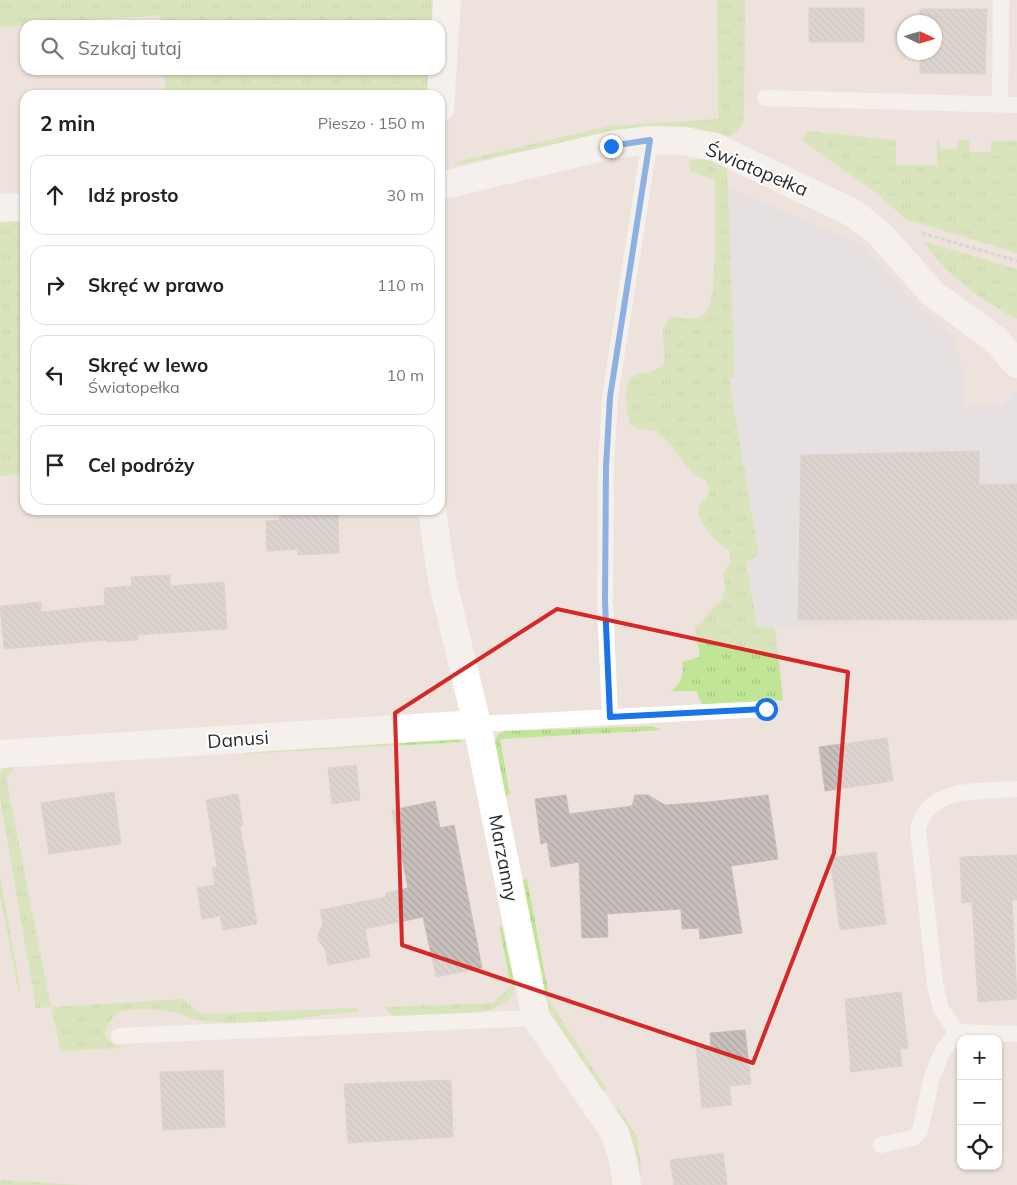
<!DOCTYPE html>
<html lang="pl">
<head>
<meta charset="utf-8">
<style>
  :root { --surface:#fff; --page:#f6f6f6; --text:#222; --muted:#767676; --line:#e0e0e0 }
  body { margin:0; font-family:Mulish,sans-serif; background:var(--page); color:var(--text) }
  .controls { position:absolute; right:15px; bottom:15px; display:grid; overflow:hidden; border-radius:10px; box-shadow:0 1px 4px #0004 }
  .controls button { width:45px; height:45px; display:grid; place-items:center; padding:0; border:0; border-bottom:1px solid var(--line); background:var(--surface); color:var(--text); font:25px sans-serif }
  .compass { position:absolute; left:897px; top:15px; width:45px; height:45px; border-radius:50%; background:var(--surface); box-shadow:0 1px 4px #0004; rotate:94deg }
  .stop { position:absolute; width:15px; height:15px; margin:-11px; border:4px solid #1a73e8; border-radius:50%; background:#fff }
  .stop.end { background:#1a73e8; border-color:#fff; box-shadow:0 1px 5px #0008 }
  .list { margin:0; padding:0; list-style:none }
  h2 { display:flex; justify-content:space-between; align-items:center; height:65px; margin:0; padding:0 20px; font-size:21px }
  h2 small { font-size:16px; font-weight:400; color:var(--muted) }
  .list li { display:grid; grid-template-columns:32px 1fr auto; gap:15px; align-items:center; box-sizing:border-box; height:80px; margin:0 10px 10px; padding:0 10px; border:1px solid var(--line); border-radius:15px }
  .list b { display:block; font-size:19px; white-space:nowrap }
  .list p { margin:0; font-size:16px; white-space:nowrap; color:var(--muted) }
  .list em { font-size:16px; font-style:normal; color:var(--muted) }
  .icon { flex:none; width:28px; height:28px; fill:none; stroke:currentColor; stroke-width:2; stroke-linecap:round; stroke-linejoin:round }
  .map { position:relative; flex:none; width:1017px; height:1185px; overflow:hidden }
  .search { position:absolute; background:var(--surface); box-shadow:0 1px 4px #0004; left:20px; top:20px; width:425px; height:55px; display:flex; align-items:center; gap:12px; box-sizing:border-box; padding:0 18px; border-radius:15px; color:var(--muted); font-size:19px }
  .panel { position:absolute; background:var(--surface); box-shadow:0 1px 4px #0004; left:20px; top:90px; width:425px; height:425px; border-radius:15px }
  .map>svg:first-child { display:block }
  .industrial { fill:#dedde5 }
  .grass { fill:url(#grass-tufts) }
  .building { fill:url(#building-back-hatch); stroke:#c8beb6 }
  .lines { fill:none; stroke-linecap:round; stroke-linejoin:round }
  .path { stroke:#c4c4c4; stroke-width:3; stroke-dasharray:4 2.5; stroke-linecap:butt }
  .service { stroke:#fff; stroke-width:16 }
  .minor { stroke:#fff; stroke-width:28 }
  .route { stroke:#1a73e8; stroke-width:6 }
  .marked { fill:none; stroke:#d62828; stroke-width:4; stroke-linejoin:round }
  .labels { text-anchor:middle; stroke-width:4; stroke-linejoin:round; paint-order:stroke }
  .street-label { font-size:19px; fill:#2b2b2b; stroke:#fff }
</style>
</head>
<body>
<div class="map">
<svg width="1017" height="1185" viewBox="0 0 1017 1185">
  <defs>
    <pattern id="grass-tufts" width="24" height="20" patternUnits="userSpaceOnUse" patternTransform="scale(1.25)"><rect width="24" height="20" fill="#c0e597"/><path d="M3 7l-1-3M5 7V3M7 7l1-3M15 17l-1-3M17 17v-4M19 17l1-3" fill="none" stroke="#a5c582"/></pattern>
    <pattern id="building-back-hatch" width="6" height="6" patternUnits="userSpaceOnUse" patternTransform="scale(1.25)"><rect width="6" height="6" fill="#c8c0bc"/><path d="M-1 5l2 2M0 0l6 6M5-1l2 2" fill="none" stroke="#aca5a2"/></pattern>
  </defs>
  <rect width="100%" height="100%" fill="#ede3dc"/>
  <path class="industrial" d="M 727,187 L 865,246 L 914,303 L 954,339 L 965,378 L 964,404 L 1002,405 L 1014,391 L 1017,393 L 1017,621 L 758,627 L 746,563 L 759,553 L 729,377 L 735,376 Z"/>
  <path class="grass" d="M 0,0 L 441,0 L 439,25 L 161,25 L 160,15 L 0,27 Z
    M 717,0 L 745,0 L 744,118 C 741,128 738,132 729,136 L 611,132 L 458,165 L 452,163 L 609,126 L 718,119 Z
    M 164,70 L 436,70 L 434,95 L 166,95 Z
    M 809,131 L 896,140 L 896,165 L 937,165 L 937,139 L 939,140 L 940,149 L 957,149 L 958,140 L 969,140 L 970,152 L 991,152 L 991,141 L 1017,141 L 1017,253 L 905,219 L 878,194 L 803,141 L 803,138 Z
    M 699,159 L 714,161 L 727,168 L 735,377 L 729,377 L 759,554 L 746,563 L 758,627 L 775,627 L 783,700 L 703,706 L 696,691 L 671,691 C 682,682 684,677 682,662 L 700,657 L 695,628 L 722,599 L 725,587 L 723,575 L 730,561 L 730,551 C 713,541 706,531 698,513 L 701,503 L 708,496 L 709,488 L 706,481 L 693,474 L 667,441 L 655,431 L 637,428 L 630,424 C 627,414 622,384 632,377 C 644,369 651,377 664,363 L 663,329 L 670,317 C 680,318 696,321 704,314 C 719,304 715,202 715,180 L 690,172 L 689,161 Z
    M 0,218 L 25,218 L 25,474 L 0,476 Z
    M 923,241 L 1017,269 L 1017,319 C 981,301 945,274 923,241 Z
    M 652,726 L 661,730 L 500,739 L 510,795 L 500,796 L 493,745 L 498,734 L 505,731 Z
    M 454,737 L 463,742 L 244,754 L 250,747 Z
    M 6,764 L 16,766 L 6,778 L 51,1007 L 183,999 L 201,1014 L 358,1008 L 359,1012 C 304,1015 249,1030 194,1019 C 187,1018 180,1013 172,1012 C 158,1009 136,1007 123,1011 C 112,1015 107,1025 105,1034 L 110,1043 L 122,1048 L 61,1051 L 51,1007 L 36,1008 L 0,798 L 0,772 Z
    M 0,875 L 20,988 L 19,993 L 0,896 Z
    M 527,879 L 550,1001 L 607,1090 L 601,1091 L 546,1016 L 516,881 Z
    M 499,925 L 502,927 L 515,985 C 512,1023 424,1015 396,1017 L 386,1010 L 385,1007 L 493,1003 L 511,986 Z
    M 618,1107 L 637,1137 L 642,1175 L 634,1171 L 614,1112 Z
    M 0,1180 L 83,1185 L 0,1185 Z"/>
  <path class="building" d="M 809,8 L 864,8 L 864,42 L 809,42 Z
    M 920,9 L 987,9 L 985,74 L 920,73 L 920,52 L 934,52 L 934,22 L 920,22 Z
    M 979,451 L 979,485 L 1017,484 L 1017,619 L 798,620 L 801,455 Z
    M 279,510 L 338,510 L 339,553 L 298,555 L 298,549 L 267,551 L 266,521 L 280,520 Z
    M 170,575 L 170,586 L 224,582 L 227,629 L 138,635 L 138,640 L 107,642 L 107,640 L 4,649 L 0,606 L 41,602 L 41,612 L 105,605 L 104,588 L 132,586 L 131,577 Z
    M 887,738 L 893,781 L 825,791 L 819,747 Z
    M 356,765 L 360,800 L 332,804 L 328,768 Z
    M 114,792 L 121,844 L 49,854 L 41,803 Z
    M 238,794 L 243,825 L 240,826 L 257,924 L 223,930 L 220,916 L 202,919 L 197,888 L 215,885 L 212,868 L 217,867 L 206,800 Z
    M 566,795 L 569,814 L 632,806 L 635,795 L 648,795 L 665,805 L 709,802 L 768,795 L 778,859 L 731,866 L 742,933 L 700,939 L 699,928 L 682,929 L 681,909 L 607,914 L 608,937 L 582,938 L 579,862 L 551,867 L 547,842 L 541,844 L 535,799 Z
    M 435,801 L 440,828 L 454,825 L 482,968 L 436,977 L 423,917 L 365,929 L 370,957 L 328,965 L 325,949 L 318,940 L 318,933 L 323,924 L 320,910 L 386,897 L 386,893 L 408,888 L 392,810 Z
    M 876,852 L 886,924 L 840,930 L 830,858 Z
    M 1017,855 L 1017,900 L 1012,900 L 1017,999 L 978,1002 L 972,902 L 962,903 L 960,857 Z
    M 901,992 L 908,1048 L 900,1049 L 902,1066 L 851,1072 L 845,999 Z
    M 745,1030 L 751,1084 L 729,1086 L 732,1105 L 702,1108 L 696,1047 L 711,1046 L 710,1033 Z
    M 223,1070 L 225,1127 L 163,1130 L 160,1072 Z
    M 451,1080 L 453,1137 L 348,1143 L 344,1084 Z
    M 723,1153 L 727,1185 L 674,1185 L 670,1160 Z"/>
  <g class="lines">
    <path class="path" d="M 922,233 L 1017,261"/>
    <path class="service" d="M 765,98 L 1017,105
      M 1000,105 L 1001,0
      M 610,717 L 605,602 L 606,467 L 610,397 L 650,140
      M 477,724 L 766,709
      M 1017,789 C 982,792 926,785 918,830 L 935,984 L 941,1009 L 957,1032 L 1017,1034
      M 119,1036 L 536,1018
      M 881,1145 L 913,1138 L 920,1131 L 932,1077 L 942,1052 L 957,1032"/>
    <path class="minor" d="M 440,108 L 447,0
      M 440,186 L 611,145 L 650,140 L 685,141 L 715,147 L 853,213 L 880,234 L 932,293 L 995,339 L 1017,364
      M 0,208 L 25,207
      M 432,510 L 442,579 L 477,724 L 536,1018 L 615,1133 L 623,1160 L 627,1185
      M 0,754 L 477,724"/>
  </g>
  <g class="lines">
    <path class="route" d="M 611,146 L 650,140 L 610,397 L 606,467 L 605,602 L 610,717 L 766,709"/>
  </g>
  <path d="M0 0H1017V1185H0ZM 557,609 L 848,672 L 834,853 L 753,1063 L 402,945 L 395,713 Z" fill="#ede3dc" fill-opacity=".55" fill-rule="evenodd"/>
  <path class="marked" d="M 557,609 L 848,672 L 834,853 L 753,1063 L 402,945 L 395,713 Z"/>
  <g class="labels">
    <g class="street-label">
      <text transform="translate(757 169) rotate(23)" y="7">Światopełka</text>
      <text transform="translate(238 739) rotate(-4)" y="7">Danusi</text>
      <text transform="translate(504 858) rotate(79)" y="7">Marzanny</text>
    </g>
  </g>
</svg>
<div class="controls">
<button>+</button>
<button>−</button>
<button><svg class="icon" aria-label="locate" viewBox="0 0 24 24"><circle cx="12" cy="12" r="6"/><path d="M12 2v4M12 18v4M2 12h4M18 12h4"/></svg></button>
</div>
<svg class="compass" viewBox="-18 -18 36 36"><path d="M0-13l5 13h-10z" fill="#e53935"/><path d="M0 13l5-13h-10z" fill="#767676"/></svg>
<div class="stop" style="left:766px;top:709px"></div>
<div class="stop end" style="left:611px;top:146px"></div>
<div class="search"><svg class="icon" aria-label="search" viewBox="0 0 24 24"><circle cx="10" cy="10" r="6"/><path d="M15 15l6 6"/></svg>Szukaj tutaj</div>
<section class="panel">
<h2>2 min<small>Pieszo · 150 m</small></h2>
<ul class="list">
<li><svg class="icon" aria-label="ahead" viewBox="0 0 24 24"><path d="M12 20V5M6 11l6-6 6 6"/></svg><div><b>Idź prosto</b></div><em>30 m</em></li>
<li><svg class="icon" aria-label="right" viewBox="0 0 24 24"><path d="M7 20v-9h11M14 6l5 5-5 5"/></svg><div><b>Skręć w prawo</b></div><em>110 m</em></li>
<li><svg class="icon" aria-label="left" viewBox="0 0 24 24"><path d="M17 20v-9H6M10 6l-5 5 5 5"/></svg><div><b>Skręć w lewo</b><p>Światopełka</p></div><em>10 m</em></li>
<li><svg class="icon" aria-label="arrive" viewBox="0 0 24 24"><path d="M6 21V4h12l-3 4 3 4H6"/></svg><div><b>Cel podróży</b></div></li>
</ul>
</section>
</div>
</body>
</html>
